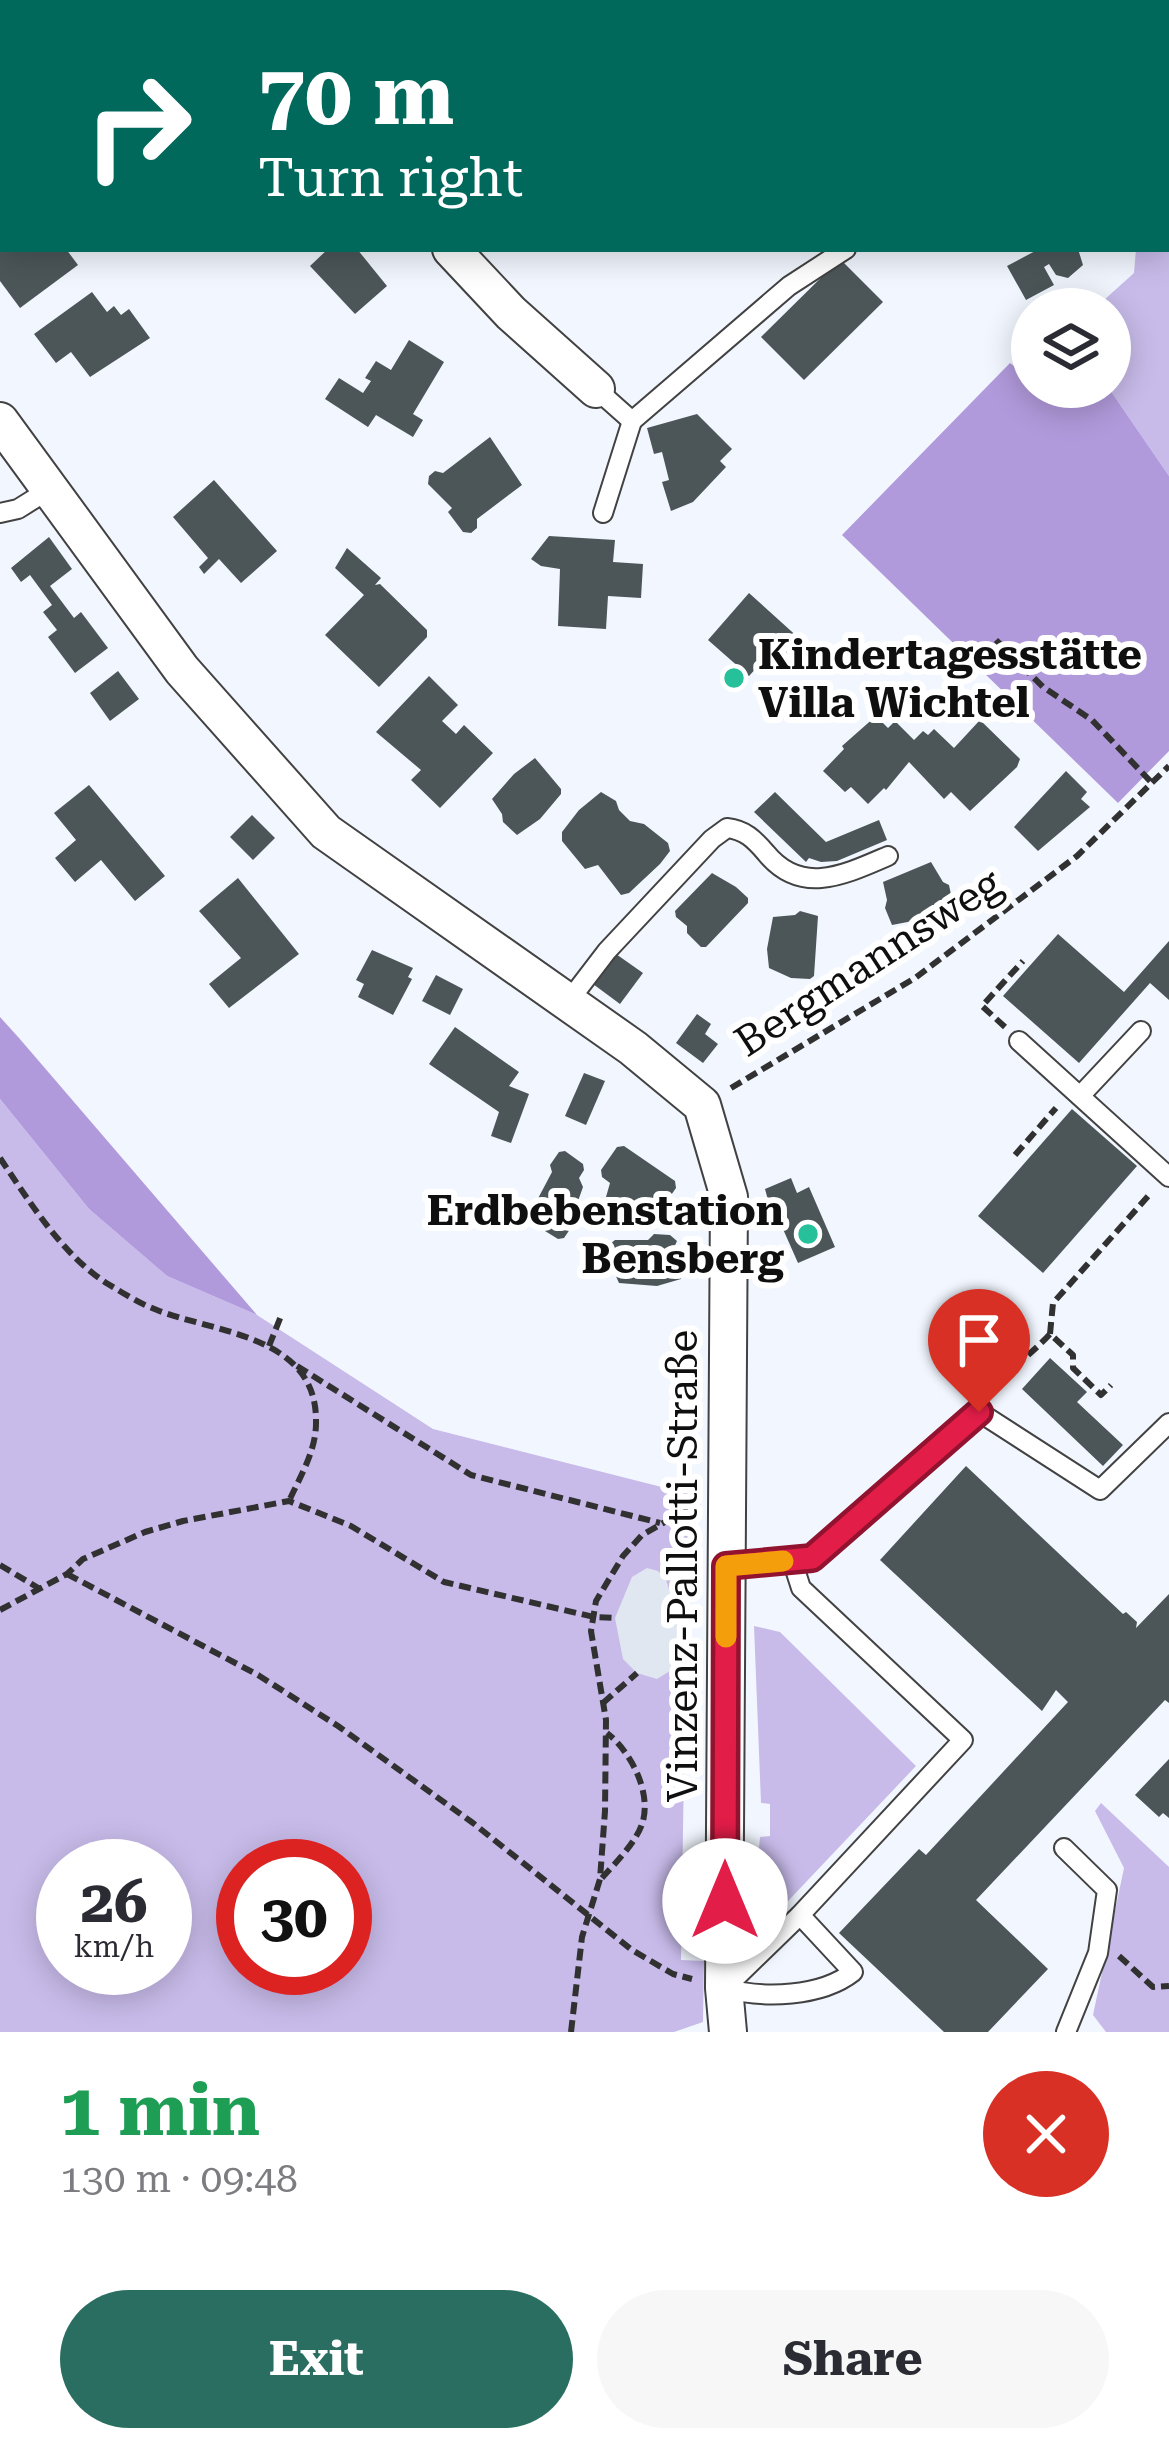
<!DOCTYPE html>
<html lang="en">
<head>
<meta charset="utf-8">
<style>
	body { margin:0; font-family:"Roboto Serif",serif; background:#f7f7f7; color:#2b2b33; height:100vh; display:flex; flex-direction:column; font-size:45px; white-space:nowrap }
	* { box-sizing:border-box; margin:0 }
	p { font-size:39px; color:#7c7c81 }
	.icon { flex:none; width:66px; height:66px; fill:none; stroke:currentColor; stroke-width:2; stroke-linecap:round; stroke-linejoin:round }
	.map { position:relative; height:2032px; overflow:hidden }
	.panel { display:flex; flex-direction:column; background:#fff; flex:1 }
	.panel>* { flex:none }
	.guide { position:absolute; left:0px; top:0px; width:1170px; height:252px; box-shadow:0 6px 30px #0003; background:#00695c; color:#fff; overflow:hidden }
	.controls { position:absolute; left:1011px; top:288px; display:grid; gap:24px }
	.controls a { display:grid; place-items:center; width:120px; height:120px; border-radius:50%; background:#fff; box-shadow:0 6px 30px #0003; font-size:60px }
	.speed { position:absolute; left:36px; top:1839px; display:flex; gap:24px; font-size:60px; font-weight:700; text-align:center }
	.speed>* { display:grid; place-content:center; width:156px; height:156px; border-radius:50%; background:#fff; box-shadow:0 6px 30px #0003; line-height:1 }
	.speed small { font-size:30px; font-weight:400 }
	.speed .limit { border:18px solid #d22; background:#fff; color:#111 }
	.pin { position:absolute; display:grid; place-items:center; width:102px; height:102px; color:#fff; margin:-123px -51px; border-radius:50% 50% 50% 0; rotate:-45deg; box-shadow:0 0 12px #0007 }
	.pin .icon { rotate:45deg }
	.me { position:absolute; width:132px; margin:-66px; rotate:0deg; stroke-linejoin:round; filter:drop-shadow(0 0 9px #0008) }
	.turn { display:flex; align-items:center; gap:42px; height:252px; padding:0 60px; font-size:54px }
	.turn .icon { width:156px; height:156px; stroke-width:2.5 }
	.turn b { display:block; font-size:84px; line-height:102px }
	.round { display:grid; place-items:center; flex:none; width:126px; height:126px; border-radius:63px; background:#f7f7f7 }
	.head { display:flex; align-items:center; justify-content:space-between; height:204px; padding:0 60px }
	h1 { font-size:72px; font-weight:700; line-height:90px; color:#1e9e55 }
	.primary-button { display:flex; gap:24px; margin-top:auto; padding:24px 60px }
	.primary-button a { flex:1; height:138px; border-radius:72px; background:#296e61; color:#fff; font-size:48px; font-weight:700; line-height:138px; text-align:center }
	.primary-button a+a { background:#f7f7f7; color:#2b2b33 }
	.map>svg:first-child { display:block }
</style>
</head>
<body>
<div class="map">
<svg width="1169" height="2032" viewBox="0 0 1169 2032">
	<rect width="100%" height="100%" fill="#f2f7ff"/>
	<g fill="#c8bbea" fill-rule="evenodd">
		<path d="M1169 201V476L1108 387 1110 309H1094L1134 273 1136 249H1167Z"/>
		<path d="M0 1099 89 1209 167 1276 257 1315 433 1429 701 1497V1507L688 1508 681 1960 704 1961 703 2022 674 2032H0ZM63 1866H165V1968H63ZM243 1866H345V1968H243Z"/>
		<path d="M754 1626 780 1632 916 1766 751 1940 760 1837 770 1836V1804L761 1803Z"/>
		<path d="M1101 1803 1169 1867V2032H1106L1093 2015 1124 1868 1095 1811Z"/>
	</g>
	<g fill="#b19adb">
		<path d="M1010 363 1024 373 1032 366V387H1108L1169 476V751L1118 803 842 535Z"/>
		<path d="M0 1017 19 1038 257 1315 167 1276 89 1209 0 1099Z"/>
	</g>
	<path fill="#e0e7f0" d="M647 1568 658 1571 666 1580 681 1628 673 1669 657 1679 637 1673 623 1659 615 1618 632 1577Z"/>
	<g fill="#4c5658">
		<path d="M0 249H66L78 265 20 308 0 281Z"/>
		<path d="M328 249H357L387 286 355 314 310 266Z"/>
		<path d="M1039 249H1078L1083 265 1068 278 1056 275 1049 264 1044 267 1054 285 1026 300 1007 266Z"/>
		<path d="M840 259 883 302 804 380 761 337Z"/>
		<path d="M92 292 107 312 114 306 121 315 129 309 150 338 90 377 71 352 56 363 34 334Z"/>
		<path d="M409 340 444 362 413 414 423 420 413 437 376 415 368 427 325 399 339 378 363 393 371 381 365 378 376 361 391 370Z"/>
		<path d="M697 414 732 449 720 461 726 467 693 502 671 511 662 482 669 480 662 452 654 454 647 428Z"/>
		<path d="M490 437 522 485 477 519V528L471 533 463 532 448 512 452 508 428 484 429 476 435 471 443 473Z"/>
		<path d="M214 480 277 551 241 583 219 559 204 574 199 567 208 558 173 517Z"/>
		<path d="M549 536 615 540 613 562 643 564 641 598 608 596 606 629 558 626 560 569 541 566 531 559Z"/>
		<path d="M49 537 72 569 50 586 74 618 81 612 108 648 75 673 48 637 57 630 43 612 52 605 30 575 21 582 11 568Z"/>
		<path d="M347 548 381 578 375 585 380 584 427 630V637L379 687 325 635 364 595 335 568Z"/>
		<path d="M749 593 801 640 785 657 775 648 749 676 708 640Z"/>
		<path d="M118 671 139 699 110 721 90 693Z"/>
		<path d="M429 676 458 705 442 721 456 734 464 725 493 753 440 808 411 780 421 770 376 732Z"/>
		<path d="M876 716 888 728 895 721 914 740 923 731 928 735 934 729 954 748 980 720 1020 759 1017 767 970 811 951 792 944 799 909 762 886 790 884 788 868 804 851 787 845 792 823 771 844 749 842 746Z"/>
		<path d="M535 758 561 789V794L540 819 517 835 503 822 502 814 492 799 514 774Z"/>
		<path d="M1066 771 1087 792 1081 799 1090 807 1038 851 1014 827Z"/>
		<path d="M89 785 165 876 135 901 101 860 75 882 55 858 76 840 54 813Z"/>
		<path d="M601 792 616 801 619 810 630 821 644 824 668 843 670 851 660 864 629 893 621 895 598 865 585 869 562 841V832L579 810Z"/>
		<path d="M775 792 826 842 879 820 887 840 837 861 821 862 809 858 806 862 754 812Z"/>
		<path d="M252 815 275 838 253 860 230 837Z"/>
		<path d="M931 862 943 882 949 885 953 904 918 920 892 925 885 908 887 900 883 882Z"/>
		<path d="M712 873 736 887 748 898V903L706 947H701L687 933V926L676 917 675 911Z"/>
		<path d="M238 878 299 954 229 1008 209 984 241 958 199 911Z"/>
		<path d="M800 911 818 916 814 976 810 979 791 978 769 968 767 949 773 917 795 915Z"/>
		<path d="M1058 934 1124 992 1169 941V1000L1150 983 1079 1063 1003 996Z"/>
		<path d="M372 950 413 968 408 977 412 979 393 1015 358 997 364 984 356 980Z"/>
		<path d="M616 954 643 973 620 1004 593 984Z"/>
		<path d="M436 975 463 989 450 1015 422 1001Z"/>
		<path d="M697 1014 711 1024 705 1034 718 1044 703 1063 676 1043Z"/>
		<path d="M455 1027 519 1072 509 1086 529 1094 511 1143 491 1136 499 1112 429 1064Z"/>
		<path d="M584 1073 605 1081 586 1125 565 1116Z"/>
		<path d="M1072 1109 1137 1166 1043 1273 978 1216Z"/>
		<path d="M624 1146 675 1181 676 1188 660 1211 646 1207 633 1217 606 1197 610 1183 602 1177 601 1170 617 1147Z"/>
		<path d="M565 1151 583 1164 584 1170 579 1178 583 1187 578 1201 583 1210 564 1238 558 1239 545 1231 546 1220 536 1212 534 1206 552 1172 550 1165 559 1152Z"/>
		<path d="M791 1178 797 1193 809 1187 835 1247 798 1263 779 1220 774 1222 765 1189Z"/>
		<path d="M654 1234 670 1235 677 1241 671 1254 681 1260V1279L657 1286 619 1283 609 1261 610 1244 615 1240H648Z"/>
		<path d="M1050 1358 1087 1392 1077 1402 1123 1445 1103 1466 1022 1389Z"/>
		<path d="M966 1466 1123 1614 1126 1612 1137 1622 1136 1628 1169 1594V1703L1165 1700 976 1900 1048 1969 988 2032H944L839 1933 919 1849 926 1855 1068 1702 1056 1690 1042 1711 880 1560Z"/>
		<path d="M1169 1759V1818L1163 1813 1159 1817 1135 1795Z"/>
	</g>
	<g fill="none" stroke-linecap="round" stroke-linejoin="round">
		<g stroke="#424242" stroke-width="22">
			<g id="service">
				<path d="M596 389 632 421 789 286 846 249"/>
				<path d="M0 513 18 509 50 489"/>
				<path d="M603 513 632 421"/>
				<path d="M568 1002 607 951 712 839 727 828C745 830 754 839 766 853 801 896 844 875 888 856"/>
				<path d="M1019 1041 1169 1177"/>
				<path d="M1080 1096 1141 1031"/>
				<path d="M726 1566 812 1558 979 1412 1100 1490 1169 1423"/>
				<path d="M1064 1848 1107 1890 1098 1953 1066 2032"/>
				<path d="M728 1985 800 1915 963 1740 801 1588 792 1560"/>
				<path d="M724 1988C764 1999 821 1997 853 1972L800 1915"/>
			</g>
		</g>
		<g stroke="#424242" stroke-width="40">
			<g id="minor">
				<path d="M406 0V3"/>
				<path d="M839 0 845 3"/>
				<path d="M1088 3 1090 0"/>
				<path d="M451 249 511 313 596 389"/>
				<path d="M0 421 182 670 326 832 633 1048 702 1105 729 1197 724 1988 728 2032"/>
			</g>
		</g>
		<g stroke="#313131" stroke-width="6" stroke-dasharray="12 6" stroke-linecap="butt">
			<path d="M996 640 1043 687 1092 720 1152 783"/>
			<path d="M1005 1027 982 1006 1023 961"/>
			<path d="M731 1088 915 978 1077 856 1169 766"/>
			<path d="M1015 1155 1056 1108"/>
			<path d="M0 1158C29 1201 63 1256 108 1284 123 1293 140 1304 157 1310 215 1333 318 1335 316 1423 316 1451 300 1477 289 1501"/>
			<path d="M1050 1334 1053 1303 1150 1194"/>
			<path d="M269 1346 281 1316"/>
			<path d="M297 1366 471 1475 660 1523"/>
			<path d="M991 1394C1008 1369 1030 1356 1050 1334L1073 1355V1368L1101 1395 1111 1385"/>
			<path d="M0 1565 40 1589"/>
			<path d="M67 1574 258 1675 338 1726 473 1823 632 1950 673 1974 692 1979"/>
			<path d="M0 1610 67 1574 83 1559 145 1532 183 1521 289 1501 351 1526 444 1582 594 1617 615 1618"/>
			<path d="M603 1703 637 1673"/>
			<path d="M602 1878C616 1862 637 1842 643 1821 651 1790 630 1751 607 1733"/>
			<path d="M1119 1956 1153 1987 1169 1986"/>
			<path d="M571 2032 582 1937 600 1879 605 1811 606 1720 591 1631 596 1601 623 1556 642 1535 695 1505"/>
		</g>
		<use href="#service" stroke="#fff" stroke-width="18"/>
		<use href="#minor" stroke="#fff" stroke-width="36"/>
	</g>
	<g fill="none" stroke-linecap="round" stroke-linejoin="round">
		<g stroke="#92132f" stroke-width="30">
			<path id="route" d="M725 1901 726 1566 812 1558 979 1412"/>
		</g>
		<use href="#route" stroke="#e11d48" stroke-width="21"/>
		<path stroke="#f59e0b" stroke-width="21" d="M726 1637V1566L783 1561"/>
	</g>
	<g fill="#26c19a" stroke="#fff" stroke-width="4.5">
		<circle cx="734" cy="678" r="12"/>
		<circle cx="808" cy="1234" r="12"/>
	</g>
	<g text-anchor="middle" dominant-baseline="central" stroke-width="12" stroke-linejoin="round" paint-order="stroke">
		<g font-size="42" font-weight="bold" fill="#0f0f0f" stroke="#fff" text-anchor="start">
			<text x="758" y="654">Kindertagesstätte<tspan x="758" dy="48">Villa Wichtel</tspan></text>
			<text x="784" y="1210" text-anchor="end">Erdbebenstation<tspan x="784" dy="48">Bensberg</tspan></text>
		</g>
		<g font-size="42" fill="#0f0f0f" stroke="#fff">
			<text transform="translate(868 962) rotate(-33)">Bergmannsweg</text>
			<text transform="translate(682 1566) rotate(-90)">Vinzenz-Pallotti-Straße</text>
		</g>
	</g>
</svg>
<div class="controls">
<a><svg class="icon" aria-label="layers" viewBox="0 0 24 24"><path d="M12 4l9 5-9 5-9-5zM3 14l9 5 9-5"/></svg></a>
</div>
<div class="speed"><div>26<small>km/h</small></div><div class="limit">30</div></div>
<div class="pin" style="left:979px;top:1412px;background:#d93025"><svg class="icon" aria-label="arrive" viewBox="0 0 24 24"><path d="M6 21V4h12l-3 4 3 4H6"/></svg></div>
<svg class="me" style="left:725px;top:1901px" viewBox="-20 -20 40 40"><circle r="19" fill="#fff"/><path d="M0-13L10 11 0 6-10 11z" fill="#e11d48"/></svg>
<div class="guide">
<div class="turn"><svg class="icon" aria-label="right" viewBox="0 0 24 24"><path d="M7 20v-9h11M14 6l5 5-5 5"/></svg><div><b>70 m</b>Turn right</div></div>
</div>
</div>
<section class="panel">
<div class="head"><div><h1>1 min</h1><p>130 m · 09:48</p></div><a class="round" style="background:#d93025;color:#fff"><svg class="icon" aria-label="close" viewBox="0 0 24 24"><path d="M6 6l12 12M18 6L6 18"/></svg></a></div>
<div class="primary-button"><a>Exit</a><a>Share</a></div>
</section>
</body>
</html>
